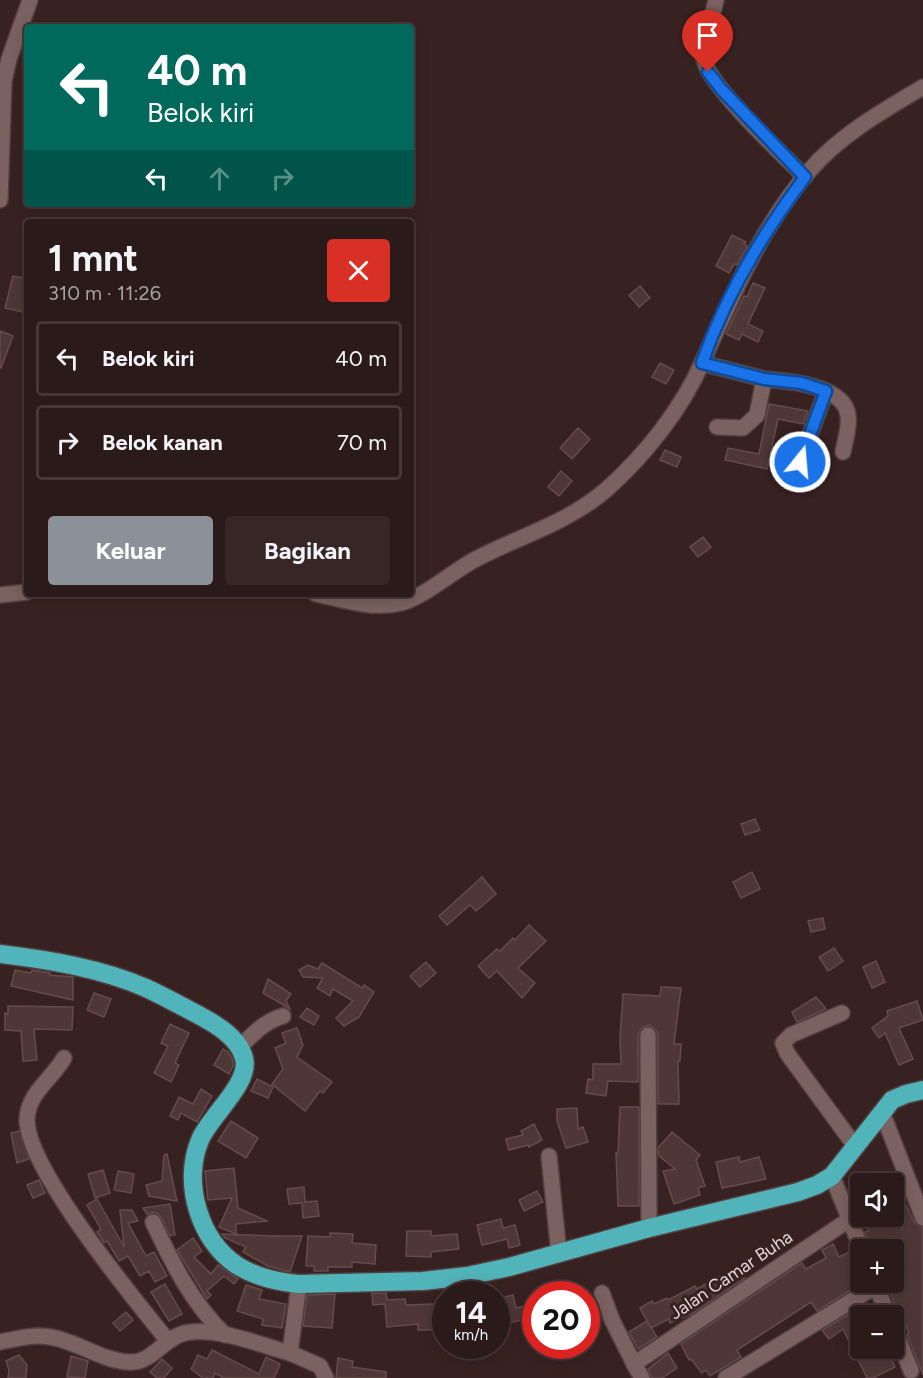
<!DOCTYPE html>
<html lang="id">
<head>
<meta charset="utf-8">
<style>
	body { margin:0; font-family:Figtree,sans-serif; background:#362726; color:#f1f3f6; height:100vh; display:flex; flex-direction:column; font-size:22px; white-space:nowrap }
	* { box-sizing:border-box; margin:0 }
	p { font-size:20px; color:#a5a1a2 }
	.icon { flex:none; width:33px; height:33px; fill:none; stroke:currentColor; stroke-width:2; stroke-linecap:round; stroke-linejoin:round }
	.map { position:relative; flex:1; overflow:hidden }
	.details { position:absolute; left:24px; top:219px; width:390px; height:378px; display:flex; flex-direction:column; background:#2a1a19; border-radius:6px; box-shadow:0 3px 15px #0003,0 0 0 2px #463838 }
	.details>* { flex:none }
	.top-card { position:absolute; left:24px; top:24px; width:390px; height:183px; border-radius:6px; box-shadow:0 3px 15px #0003,0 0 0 2px #463838; background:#00695c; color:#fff; overflow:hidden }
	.tools { position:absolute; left:850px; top:1173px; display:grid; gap:12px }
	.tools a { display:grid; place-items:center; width:54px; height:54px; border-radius:6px; background:#2a1a19; box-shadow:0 3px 15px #0003,0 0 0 2px #463838; font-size:30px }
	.speed { position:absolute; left:432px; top:1281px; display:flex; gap:12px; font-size:30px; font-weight:700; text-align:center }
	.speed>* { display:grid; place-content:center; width:78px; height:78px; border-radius:50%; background:#2a1a19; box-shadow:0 3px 15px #0003,0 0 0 2px #463838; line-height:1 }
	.speed small { font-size:15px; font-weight:400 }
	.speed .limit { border:9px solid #d22; background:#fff; color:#111 }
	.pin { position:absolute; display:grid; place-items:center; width:51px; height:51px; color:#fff; margin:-62px -26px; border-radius:50% 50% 50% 0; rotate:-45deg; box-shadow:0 0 6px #0007 }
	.pin .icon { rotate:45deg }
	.me { position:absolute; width:66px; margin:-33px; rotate:17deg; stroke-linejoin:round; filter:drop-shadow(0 0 4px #0008) }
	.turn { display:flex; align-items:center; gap:21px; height:126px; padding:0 24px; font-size:27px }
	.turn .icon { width:78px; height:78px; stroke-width:2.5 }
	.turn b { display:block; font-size:42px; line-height:51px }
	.lanes { display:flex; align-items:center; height:57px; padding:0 24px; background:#0003; justify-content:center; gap:30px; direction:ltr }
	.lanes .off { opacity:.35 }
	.round { display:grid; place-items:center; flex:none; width:63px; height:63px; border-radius:6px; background:#362726 }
	.overview { display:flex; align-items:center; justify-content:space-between; height:102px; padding:0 24px }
	h1 { font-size:36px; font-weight:700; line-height:45px }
	.action { display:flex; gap:12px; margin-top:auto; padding:12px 24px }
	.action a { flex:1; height:69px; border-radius:6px; background:#8c9099; color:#fff; font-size:24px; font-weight:700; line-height:69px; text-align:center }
	.action a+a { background:#362726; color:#f1f3f6 }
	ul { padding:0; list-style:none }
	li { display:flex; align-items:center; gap:18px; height:75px; margin:0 12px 9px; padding:0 12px; border:3px solid #463838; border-radius:6px }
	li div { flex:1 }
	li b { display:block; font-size:22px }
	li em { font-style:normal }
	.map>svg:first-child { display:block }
</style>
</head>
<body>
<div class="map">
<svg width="923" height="1378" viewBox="0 0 923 1378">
	<rect width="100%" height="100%" fill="#382221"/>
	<g fill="#4f3737" stroke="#654c4b" stroke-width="1.5">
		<path d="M732 235 746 242 744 244 747 246 737 265 734 264 729 273 716 266Z"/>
		<path d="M13 276 27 279V313L5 308Z"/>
		<path d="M753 283 765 288 748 324 763 331 758 342 742 334 739 340 726 334 744 296 747 297Z"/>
		<path d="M640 286 650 298 639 307 629 295Z"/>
		<path d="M0 331 13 336 1 368 0 367Z"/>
		<path d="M660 363 674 370 666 384 652 377Z"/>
		<path d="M769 404 808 411 803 424 778 419 767 469 725 460 728 448 759 454Z"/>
		<path d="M578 428 590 439 572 459 560 448Z"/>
		<path d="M665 450 681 457 677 467 660 460Z"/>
		<path d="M561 471 572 481 559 496 548 487Z"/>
		<path d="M703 537 711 547 698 557 690 547Z"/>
		<path d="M755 819 760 830 745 835 741 824Z"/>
		<path d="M752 872 760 889 741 898 733 882Z"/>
		<path d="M482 877 496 894 476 911 470 905 447 925 439 916Z"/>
		<path d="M823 918 825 929 811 932 808 921Z"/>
		<path d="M529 925 546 941 518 968 535 983 522 998 497 971 489 978 478 966 497 949 500 951 513 938 515 940Z"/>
		<path d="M834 948 843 961 828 971 819 957Z"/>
		<path d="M876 961 885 982 872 988 863 967Z"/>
		<path d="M426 962 436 973 420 987 410 976Z"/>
		<path d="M322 963 362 988 364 985 374 992 359 1017 344 1026 336 1018 353 1001 333 989 330 996 317 988 323 978 303 977 299 970 308 965 318 969Z"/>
		<path d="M15 970 31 973 32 970 50 973V975L73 977V1000L11 986Z"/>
		<path d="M268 979 291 994 286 1001 290 1009 263 993Z"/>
		<path d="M661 987 681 988 674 1044H681L680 1061H678L679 1104H658V1035L656 1030 649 1025 643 1027 638 1034V1082L608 1081 606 1096 586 1093 588 1079 593 1080V1064H621L620 1038 623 994 660 996Z"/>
		<path d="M94 993 111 999 104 1017 87 1010Z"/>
		<path d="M816 997 826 1009 797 1022 792 1012Z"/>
		<path d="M917 1001 923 1020 899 1028 913 1059 899 1065 885 1033 879 1038 872 1028 888 1016 887 1011Z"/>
		<path d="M8 1006 73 1007 72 1030 34 1029 37 1060 23 1061 21 1031 5 1030V1013L8 1014Z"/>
		<path d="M307 1008 319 1016 314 1025 300 1017Z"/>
		<path d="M170 1024 189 1033 175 1063 179 1065 171 1082 154 1073 168 1046 161 1043Z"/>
		<path d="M297 1028 303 1045 297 1057 332 1082 323 1093 320 1091 305 1111 272 1084 283 1069 275 1048 286 1043 282 1033Z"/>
		<path d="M223 1049 228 1052 233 1060V1066L229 1074 214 1065Z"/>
		<path d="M257 1079 273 1087 268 1098 251 1091Z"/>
		<path d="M201 1089 212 1096 197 1122 181 1113 178 1120 170 1116 179 1097 193 1104Z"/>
		<path d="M620 1107H639V1206H618L616 1153H618Z"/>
		<path d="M577 1108 578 1129 583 1127 588 1142 566 1148 557 1121V1109Z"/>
		<path d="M231 1121 258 1138 246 1158 218 1141Z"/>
		<path d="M534 1124 542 1140 529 1147 528 1145 509 1150 506 1139 523 1135 521 1131Z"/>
		<path d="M20 1131 29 1159 17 1163 11 1133Z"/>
		<path d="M672 1132 700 1155 696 1160 705 1186 698 1188 700 1195 674 1204 663 1171 675 1169 658 1155V1148Z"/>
		<path d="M167 1154 177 1201 149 1196 146 1185 162 1181 164 1155Z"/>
		<path d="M739 1157 740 1162 759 1157 766 1179 722 1188 716 1162Z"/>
		<path d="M234 1168 238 1208 267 1221 236 1224V1234L219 1227 232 1198 208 1200 205 1171Z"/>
		<path d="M103 1170 110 1193 95 1198 88 1174Z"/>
		<path d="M118 1171 134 1174 131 1193 114 1190Z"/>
		<path d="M894 1179 914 1222 923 1228V1375L907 1334 909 1333 901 1314H898L887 1282H894V1250H872L865 1232 869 1230 863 1216H894Z"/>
		<path d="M39 1180 45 1193 33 1198 27 1185Z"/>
		<path d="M861 1186V1207L856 1209 848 1190Z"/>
		<path d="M304 1187 305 1202 317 1201 319 1216 303 1218 302 1203 289 1204 287 1189Z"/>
		<path d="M537 1191 543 1202 524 1211 519 1200Z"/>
		<path d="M97 1199 124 1247 120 1210H132L138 1221 128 1223 146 1256 154 1252 167 1276 155 1282 149 1271 140 1276 128 1256 119 1261 107 1241 104 1243 101 1238 97 1232 101 1229 87 1205Z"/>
		<path d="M170 1204 175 1235 170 1236 159 1214 153 1212 147 1214 143 1208Z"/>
		<path d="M501 1219 503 1228 515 1225 520 1245 509 1248 507 1239 482 1245 477 1225Z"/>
		<path d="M407 1231H431V1236L457 1234 459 1249 431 1252V1257L406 1256Z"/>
		<path d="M330 1233 353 1234 352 1243 376 1245 375 1264 352 1262V1267H328V1271H314V1266H306L308 1236 330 1237Z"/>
		<path d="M222 1234 273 1236H302L290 1272 268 1266 243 1252 246 1247 225 1238Z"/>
		<path d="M193 1238 202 1251 194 1257 211 1274 218 1265 238 1279 234 1284 224 1276 207 1291 211 1295 207 1299 177 1250Z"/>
		<path d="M833 1244 839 1257 852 1251 859 1265 852 1269 862 1283 817 1311 811 1302 737 1350 741 1357 710 1376 706 1370 702 1373 691 1359 689 1360 681 1344 802 1263 806 1269 826 1258 822 1250Z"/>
		<path d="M737 1267 745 1278 693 1313 670 1323 669 1319 651 1328 640 1308 652 1301 654 1304 667 1298 668 1300 695 1286 697 1289 722 1275 724 1277Z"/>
		<path d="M165 1284 182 1314 169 1321 151 1292Z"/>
		<path d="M246 1285 262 1290 259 1299 286 1304 282 1328 262 1325 263 1319 237 1311Z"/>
		<path d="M372 1293H386L387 1300 405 1299 406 1305 434 1304 436 1330H418V1324L387 1327 385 1304 373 1305Z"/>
		<path d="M335 1294 332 1328 303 1326 307 1295Z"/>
		<path d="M513 1295 516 1308 533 1304 536 1317 498 1325 496 1299Z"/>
		<path d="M854 1311 861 1320V1348H886L895 1367 873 1378H867L843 1329 829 1339 822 1330Z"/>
		<path d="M126 1312 133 1320 120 1331 113 1323Z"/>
		<path d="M647 1321 657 1337 638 1349 629 1332Z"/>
		<path d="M212 1350 259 1374 266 1357 280 1364 274 1378H224L215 1373 213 1378H203L191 1369 198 1355 207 1359Z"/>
		<path d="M668 1353 677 1368 662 1378H652L648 1369Z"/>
		<path d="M19 1355 27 1365 26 1378H8L9 1370 6 1361Z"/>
		<path d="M71 1356 88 1361 85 1378 67 1377Z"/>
		<path d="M338 1358 353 1361 352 1367 386 1372V1378H336Z"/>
		<path d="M162 1359 172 1368 164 1378H157L150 1372Z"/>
	</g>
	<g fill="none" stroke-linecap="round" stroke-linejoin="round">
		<g stroke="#514040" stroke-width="18">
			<g id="minor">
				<path d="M716 0C712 18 703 40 704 59 707 84 784 156 805 177"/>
				<path d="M0 200 4 81 9 59 30 0"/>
				<path d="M702 363 764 379 757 415 743 428 717 427"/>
				<path d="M764 379C788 381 844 385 848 415 850 427 845 440 843 452"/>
				<path d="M791 461 800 462 826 391"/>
				<path d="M316 594C344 600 373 610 401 603 424 597 453 571 476 559 520 536 568 523 607 489 645 455 681 410 702 363 732 296 762 226 810 170 840 135 884 110 923 87"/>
				<path d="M0 595 27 592"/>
				<path d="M842 1013 791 1035 783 1043 787 1053 855 1146"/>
				<path d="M648 1035 649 1228"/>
				<path d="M240 1047C253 1034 265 1021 283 1016"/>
				<path d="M64 1058C52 1079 28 1093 27 1119 26 1168 135 1300 168 1341"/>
				<path d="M882 1112 923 1218"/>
				<path d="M549 1156 559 1254"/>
				<path d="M832 1176 862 1250"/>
				<path d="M153 1222C172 1263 192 1303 225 1335"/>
				<path d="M874 1282 889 1316"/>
				<path d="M602 1293 612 1320 634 1364"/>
				<path d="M894 1328 911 1371"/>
				<path d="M0 1342C16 1339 33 1334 50 1337 77 1341 100 1360 128 1362 150 1364 160 1343 179 1335 208 1323 260 1345 290 1353L299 1284"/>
				<path d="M290 1353 320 1366 326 1378"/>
				<path d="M642 1378 634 1364 850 1219"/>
				<path d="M726 1378 876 1286"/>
			</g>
		</g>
		<g stroke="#514040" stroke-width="21">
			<path id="highway" d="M0 954C49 960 100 968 146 988 161 995 176 1003 191 1011 210 1021 238 1035 244 1058 251 1083 209 1117 200 1140 182 1182 199 1241 238 1266 256 1277 278 1282 299 1284L423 1281 467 1276 509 1267 649 1228 798 1192 817 1185 832 1176 892 1100 906 1094 923 1090"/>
		</g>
		<use href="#minor" stroke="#7b6160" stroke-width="15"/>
		<use href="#highway" stroke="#51b4ba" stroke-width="18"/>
	</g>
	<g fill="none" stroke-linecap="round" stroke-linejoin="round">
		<g stroke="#114b97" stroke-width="15">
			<path id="route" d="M708 72 722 90 805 177C763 233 725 297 702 363L764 379 801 383 826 391 800 462"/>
		</g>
		<use href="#route" stroke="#1a73e8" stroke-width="10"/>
	</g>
	<g text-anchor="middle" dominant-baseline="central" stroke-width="6" stroke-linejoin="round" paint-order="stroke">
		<g font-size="18" fill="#e4d5d5" stroke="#382221">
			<text transform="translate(731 1275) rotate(-34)">Jalan Camar Buha</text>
		</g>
	</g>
</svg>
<div class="tools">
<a><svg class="icon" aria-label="sound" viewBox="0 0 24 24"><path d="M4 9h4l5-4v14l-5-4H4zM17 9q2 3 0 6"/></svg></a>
<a>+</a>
<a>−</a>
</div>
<div class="speed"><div>14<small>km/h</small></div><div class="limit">20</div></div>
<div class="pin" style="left:708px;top:72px;background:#d93025"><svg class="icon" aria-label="arrive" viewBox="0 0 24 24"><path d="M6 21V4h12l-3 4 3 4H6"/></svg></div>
<svg class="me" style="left:800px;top:462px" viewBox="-20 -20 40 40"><circle r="17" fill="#1a73e8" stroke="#fff" stroke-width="3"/><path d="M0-11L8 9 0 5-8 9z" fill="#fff"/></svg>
<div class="top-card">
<div class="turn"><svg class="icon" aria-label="left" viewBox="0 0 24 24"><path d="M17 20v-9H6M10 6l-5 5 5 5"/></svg><div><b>40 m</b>Belok kiri</div></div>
<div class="lanes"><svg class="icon" aria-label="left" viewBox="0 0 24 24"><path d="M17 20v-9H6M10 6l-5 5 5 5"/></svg><svg class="icon off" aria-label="ahead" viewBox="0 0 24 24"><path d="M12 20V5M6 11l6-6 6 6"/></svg><svg class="icon off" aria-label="right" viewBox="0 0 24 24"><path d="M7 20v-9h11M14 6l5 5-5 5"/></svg></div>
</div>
<section class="details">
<div class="overview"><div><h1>1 mnt</h1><p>310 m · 11:26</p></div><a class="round" style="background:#d93025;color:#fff"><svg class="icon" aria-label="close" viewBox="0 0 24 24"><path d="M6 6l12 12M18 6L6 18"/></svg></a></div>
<ul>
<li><svg class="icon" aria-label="left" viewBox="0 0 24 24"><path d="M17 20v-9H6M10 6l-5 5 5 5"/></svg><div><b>Belok kiri</b></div><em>40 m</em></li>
<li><svg class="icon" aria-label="right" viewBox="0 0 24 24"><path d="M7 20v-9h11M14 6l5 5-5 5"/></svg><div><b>Belok kanan</b></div><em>70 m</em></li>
</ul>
<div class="action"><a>Keluar</a><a>Bagikan</a></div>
</section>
</div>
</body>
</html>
